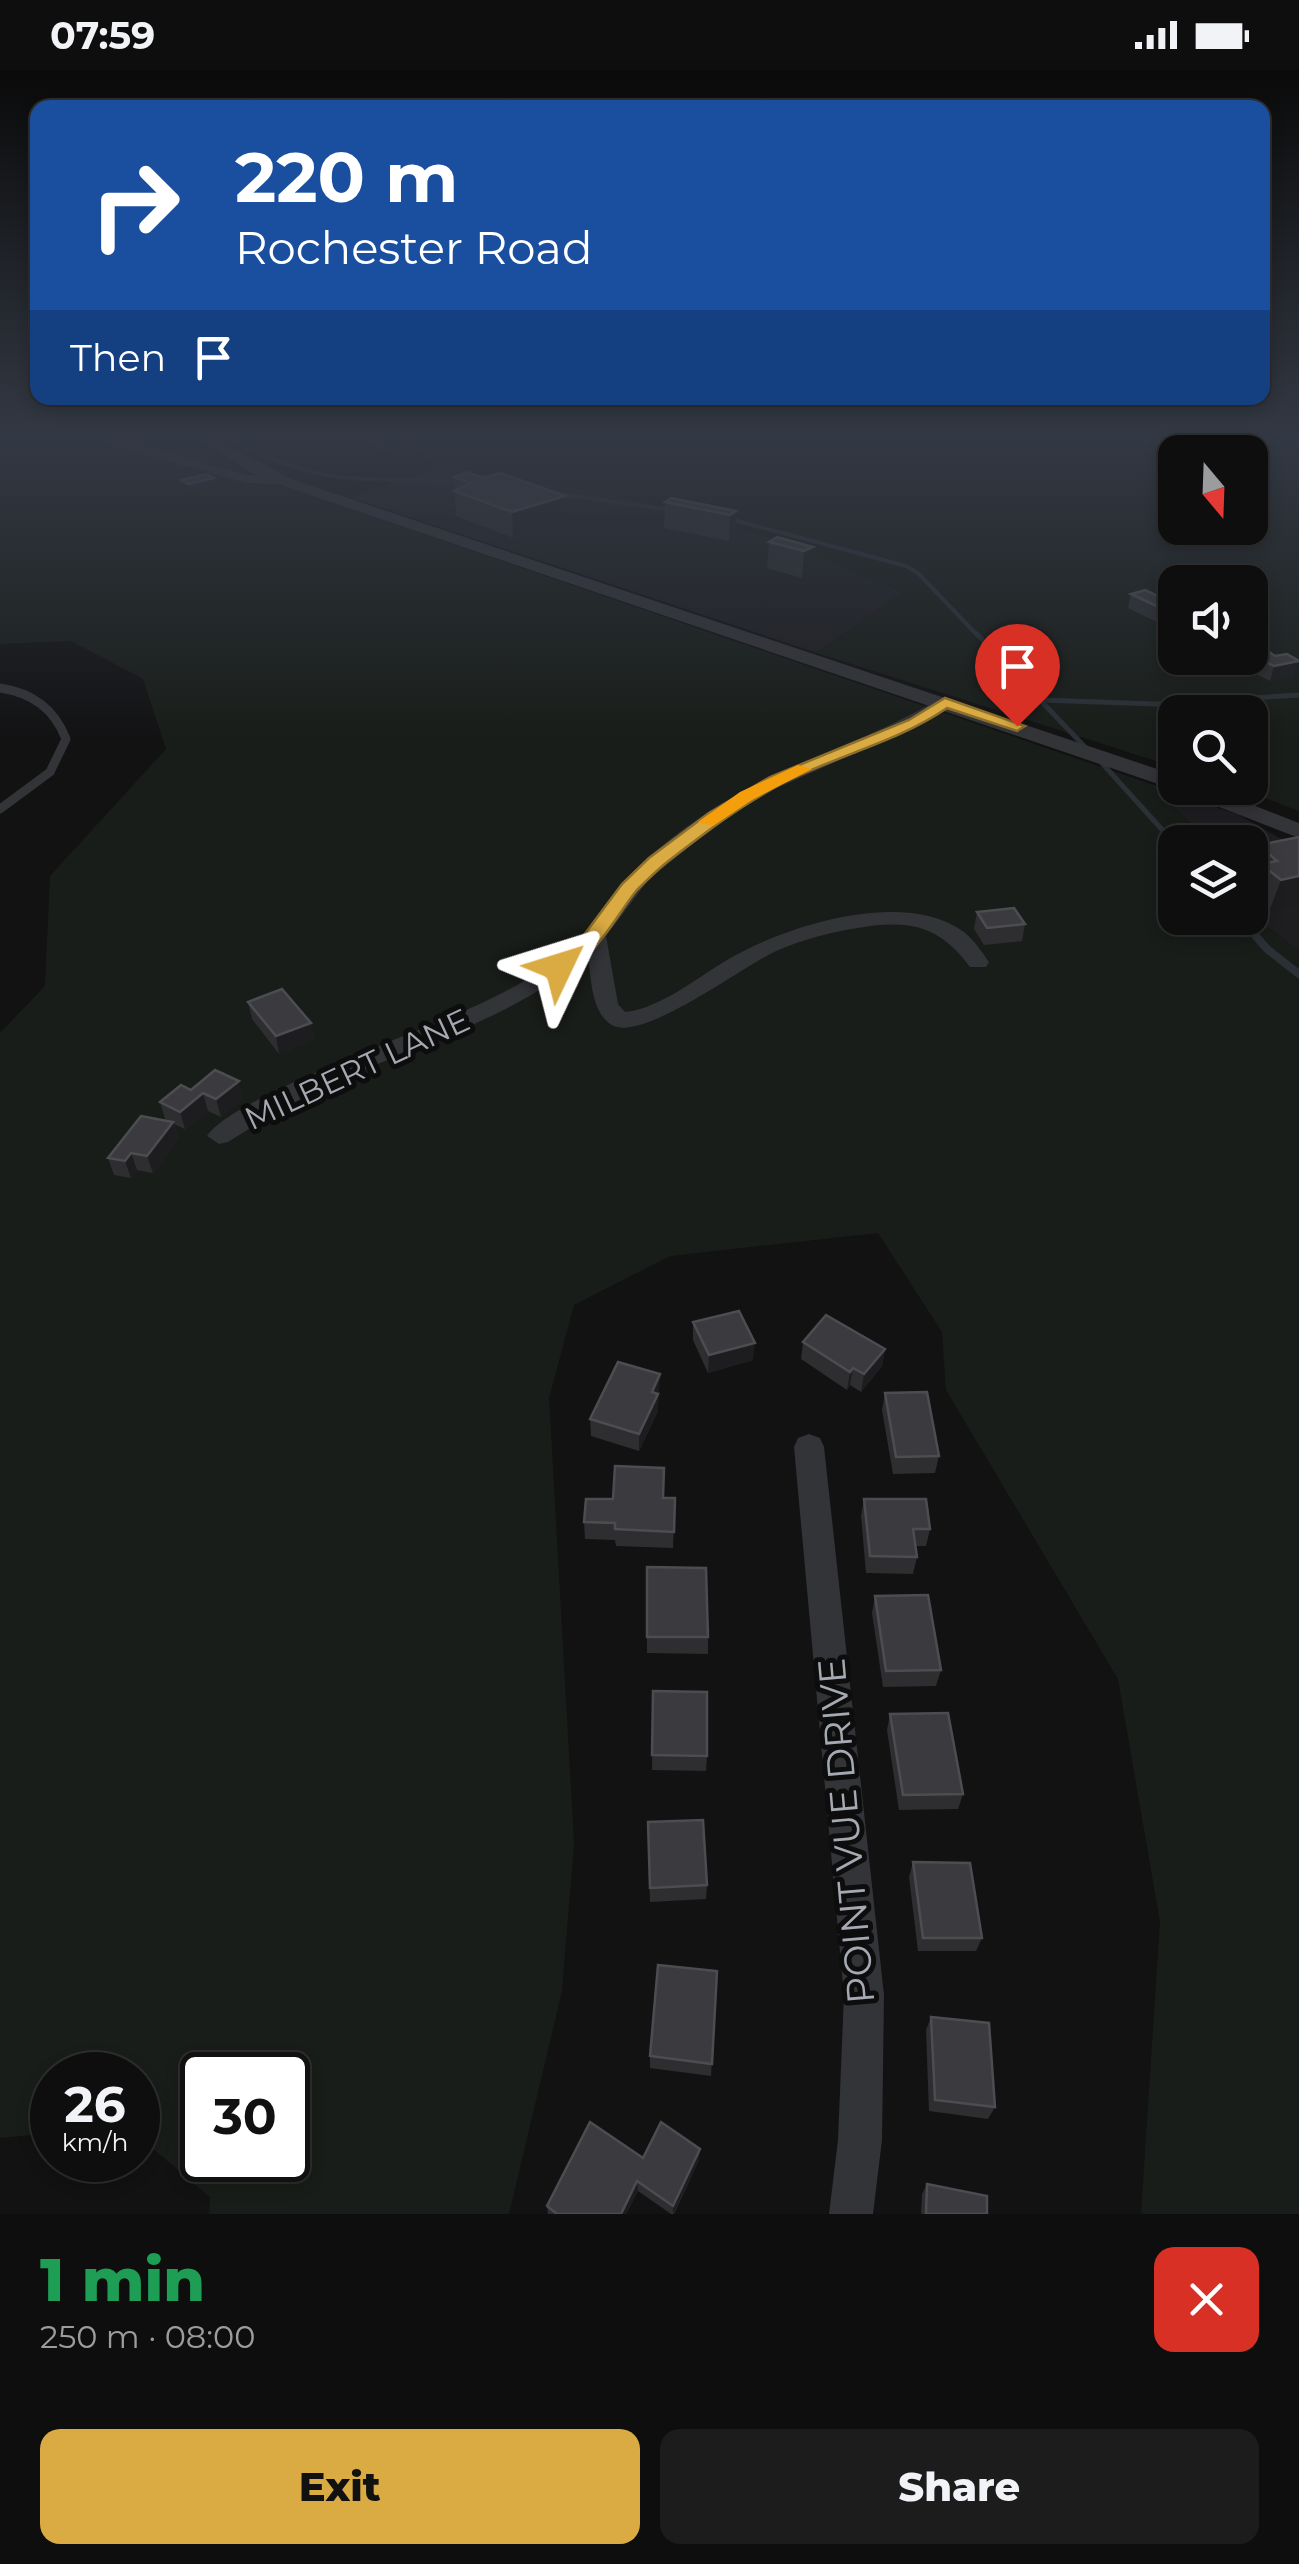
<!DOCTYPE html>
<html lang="en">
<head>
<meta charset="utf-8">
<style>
	body { margin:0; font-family:Montserrat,sans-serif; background:#1c1c1c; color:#f1f3f6; height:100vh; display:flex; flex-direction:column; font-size:38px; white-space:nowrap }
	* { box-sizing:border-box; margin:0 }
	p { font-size:32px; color:#9b9c9e }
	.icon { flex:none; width:55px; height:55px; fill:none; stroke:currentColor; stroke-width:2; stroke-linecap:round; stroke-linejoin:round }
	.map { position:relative; height:2144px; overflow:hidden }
	.sheet { display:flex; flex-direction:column; background:#0e0e0e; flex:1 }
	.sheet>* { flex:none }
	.top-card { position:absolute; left:30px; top:30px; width:1240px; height:305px; border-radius:20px; box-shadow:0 5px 15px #0003,0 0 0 2px #2e2e2e; background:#1a4fa0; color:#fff; overflow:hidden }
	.needle { width:65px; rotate:161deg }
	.tools { position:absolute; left:1158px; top:365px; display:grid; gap:20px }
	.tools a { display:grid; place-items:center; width:110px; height:110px; border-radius:20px; background:#0e0e0e; box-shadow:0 5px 15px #0003,0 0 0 2px #2e2e2e; font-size:50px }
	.speed { position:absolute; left:30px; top:1982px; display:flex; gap:20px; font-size:50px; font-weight:700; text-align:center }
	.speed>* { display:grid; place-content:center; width:130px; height:130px; border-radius:50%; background:#0e0e0e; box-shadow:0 5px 15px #0003,0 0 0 2px #2e2e2e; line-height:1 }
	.speed small { font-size:25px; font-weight:400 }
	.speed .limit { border:5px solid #111; border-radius:15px; background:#fff; color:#111 }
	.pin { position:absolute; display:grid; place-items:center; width:85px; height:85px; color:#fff; margin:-102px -42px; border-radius:50% 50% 50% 0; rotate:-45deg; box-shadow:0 0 10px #0007 }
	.pin .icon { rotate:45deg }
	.me { position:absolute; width:110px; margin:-55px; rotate:49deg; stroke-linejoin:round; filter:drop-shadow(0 0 8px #0008) }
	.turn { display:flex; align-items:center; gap:35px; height:210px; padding:0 40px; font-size:45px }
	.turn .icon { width:130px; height:130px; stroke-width:2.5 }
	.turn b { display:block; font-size:70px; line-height:85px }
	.then { display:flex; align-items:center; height:95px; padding:0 40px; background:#0003; gap:20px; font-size:38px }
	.round { display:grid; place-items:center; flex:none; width:105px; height:105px; border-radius:20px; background:#1c1c1c }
	.summary { display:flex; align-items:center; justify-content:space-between; height:170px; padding:0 40px }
	h1 { font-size:60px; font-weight:800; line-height:75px; color:#1e9e55 }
	.cta { display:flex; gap:20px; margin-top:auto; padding:20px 40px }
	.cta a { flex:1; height:115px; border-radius:20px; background:#daab43; color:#111; font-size:40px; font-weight:800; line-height:115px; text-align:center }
	.cta a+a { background:#1c1c1c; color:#f1f3f6 }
	.status { display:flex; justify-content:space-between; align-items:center; height:70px; padding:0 50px; background:#0e0e0e; direction:ltr }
	.status svg { height:28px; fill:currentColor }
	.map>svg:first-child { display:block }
</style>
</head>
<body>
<div class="status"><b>07:59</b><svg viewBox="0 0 49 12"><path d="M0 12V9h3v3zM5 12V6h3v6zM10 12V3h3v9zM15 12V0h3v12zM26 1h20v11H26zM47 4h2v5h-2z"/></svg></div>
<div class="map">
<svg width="1299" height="2144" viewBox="0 0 1299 2144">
	<rect width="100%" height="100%" fill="#121213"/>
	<g fill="#1e1e20">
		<path d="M437 397 614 424 776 469 904 522 817 583 350 427Z"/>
		<path d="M1148 713 1239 745 1299 779V881L1262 853 1250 838V772H1210Z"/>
	</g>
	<g fill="#191d19" fill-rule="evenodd">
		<path d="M0 369H191L251 405 1148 713 1210 772H1175V848H1250V838L1262 853 1299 881V2144H1141L1160 1852 1118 1609 946 1320 942 1262 878 1163 670 1186 574 1235 549 1328 574 1773 562 1921 509 2144H209L210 2127 138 2066V2005H52V2063L0 2068V963L45 916 50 806 166 679 143 609 71 571 0 574ZM202 2005H288V2090H202Z"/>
		<path d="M403 369H1299V741L1239 718H1250V642H1175V697L817 583 904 522 776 469 614 424 437 397ZM1175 382H1250V458H1175ZM1175 512H1250V588H1175Z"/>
	</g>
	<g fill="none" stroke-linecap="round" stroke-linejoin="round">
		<g stroke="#2a3035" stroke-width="4">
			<path d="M232 369C320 420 368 406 463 412"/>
			<path d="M552 423 671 440"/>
			<path d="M730 449 906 496 918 503 979 567"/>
		</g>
		<g stroke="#2a3035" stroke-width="5">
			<path d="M977 564 1087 679"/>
			<path d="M1041 630 1156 634 1299 625"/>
			<path d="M1101 692 1175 774"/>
		</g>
		<path stroke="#2a3035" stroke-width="8" d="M1240 848 1267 879 1299 904"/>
		<path stroke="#333438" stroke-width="8" d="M107 369 246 409 282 410"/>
		<path stroke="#333438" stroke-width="9" d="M0 618C32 623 54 638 66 669L50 702 0 739"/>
		<g fill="#333438" fill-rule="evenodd">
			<path d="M939 629 953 633 923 653 777 718 722 750 649 809 606 866 618 934 625 942C663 938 701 904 734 886 792 854 905 819 964 862 974 870 982 882 989 892L986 897H970C940 857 913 850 864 857 834 861 804 869 776 881 745 895 642 973 612 955 591 943 591 907 588 885 518 945 425 973 342 1009 302 1027 265 1048 228 1072L219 1074 207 1066C228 1034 361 984 401 967 460 943 527 918 574 875 593 857 604 834 621 815 645 787 677 763 708 742 780 695 865 673 939 629Z"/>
			<path d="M809 1364 820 1368 824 1377 884 1925 882 2070 873 2144H829L838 2070 844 1925 794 1377 798 1368Z"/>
		</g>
		<g fill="#333438" fill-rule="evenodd">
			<path d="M197 369C226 368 268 399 297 411L1175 705V718H1179L1167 717 287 417 252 403Z"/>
			<path d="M1180 718H1209L1299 753V768L1183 723Z"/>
		</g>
	</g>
	<g fill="#2e2e31">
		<path d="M363 369H395L396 375 384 379 363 370Z"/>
		<path d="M454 407 566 451 513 468 456 446Z"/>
		<path d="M665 432 736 441 735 467 729 471 664 458Z"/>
		<path d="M769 472 812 477 810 503 802 508 767 498Z"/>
		<path d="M1131 524 1175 534V557L1169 558 1128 538Z"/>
		<path d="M1250 575 1275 586 1294 606 1270 611 1233 592 1234 588H1250Z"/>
		<path d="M1299 767 1269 842 1251 826 1255 813 1250 808V801L1259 775Z"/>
		<path d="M977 842 1025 854 1022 871 984 875 974 859Z"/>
		<path d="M248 932 311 953 314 970 279 984 252 949Z"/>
		<path d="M191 1020 243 1028 221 1047 208 1041 185 1059 174 1054 178 1069 153 1103 137 1100 131 1108 114 1105 108 1088 169 1051 165 1049 160 1032Z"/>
		<path d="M693 1252 753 1290 708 1303 693 1270Z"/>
		<path d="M803 1272 885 1279 882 1296 861 1322 850 1315 847 1320 801 1289Z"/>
		<path d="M660 1322 658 1327V1341L639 1381 591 1366 590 1349Z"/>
		<path d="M885 1323 939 1386 935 1403 893 1404 882 1340Z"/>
		<path d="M675 1428 673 1478 616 1476 615 1470 585 1469 584 1452 613 1429Z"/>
		<path d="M864 1429 930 1459 926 1476H915L917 1487 913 1504 866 1503 861 1446Z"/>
		<path d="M647 1497 708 1567V1584L647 1583Z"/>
		<path d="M875 1526 941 1600 936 1616 883 1617 872 1543Z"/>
		<path d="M653 1621 707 1686 706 1701 652 1700Z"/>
		<path d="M890 1644 963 1724 958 1739 899 1740 887 1660Z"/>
		<path d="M648 1752 707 1815 706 1829 650 1832Z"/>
		<path d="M913 1792 982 1868 976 1881H918L909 1807Z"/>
		<path d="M717 1901 711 2006 650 1998V1986Z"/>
		<path d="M931 1947 995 2037 988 2049 929 2041 926 1960Z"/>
		<path d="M643 2088 699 2090 674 2144H671L638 2121 626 2144H548L547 2136Z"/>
		<path d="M927 2114 987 2144H921L922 2124Z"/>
	</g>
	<g fill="#1d1d1f">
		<path d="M382 369H395L396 375 384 379Z"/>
		<path d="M214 408 215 415 189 421 188 414Z"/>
		<path d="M565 426 566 451 513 468 512 442Z"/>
		<path d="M736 441 735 467 729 471 730 445Z"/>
		<path d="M813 477 810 503 802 508 804 481Z"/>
		<path d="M1173 544H1175V557L1169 558Z"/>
		<path d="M1299 591 1294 606 1270 611 1274 596Z"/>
		<path d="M1299 806V836L1269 842 1281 810Z"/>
		<path d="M311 953 314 970 279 984 276 966Z"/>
		<path d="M239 1011 243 1028 221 1047 216 1029Z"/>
		<path d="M203 1023 208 1041 185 1059 180 1042Z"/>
		<path d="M173 1052 178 1069 153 1103 147 1086Z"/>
		<path d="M131 1083 137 1100 131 1108 125 1091Z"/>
		<path d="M755 1273 753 1290 708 1303 709 1285Z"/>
		<path d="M885 1279 882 1296 861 1322 864 1304Z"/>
		<path d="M853 1298 850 1315 847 1320 850 1302Z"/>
		<path d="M660 1304 658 1341 639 1381V1364L652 1322Z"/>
		<path d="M700 2079 699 2090 673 2144V2136Z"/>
		<path d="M637 2111 638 2121 626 2144H621Z"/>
	</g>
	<g fill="#3b3b3f" stroke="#4b4d51" stroke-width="2.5">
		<path d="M467 402 483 408 500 403 565 426 512 442 454 421 470 413 454 407Z"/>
		<path d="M207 404 214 408 188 414 181 410Z"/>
		<path d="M671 428 736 441 730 445 665 432Z"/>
		<path d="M777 467 813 477 804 481 769 472Z"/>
		<path d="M1145 520 1175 534V544H1173L1131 524Z"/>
		<path d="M1258 574 1275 586 1287 584 1299 591 1274 596 1250 584V575Z"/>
		<path d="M1299 767V806L1281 810 1261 794 1277 791 1259 775Z"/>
		<path d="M1014 838 1025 854 987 858 977 842Z"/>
		<path d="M282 919 311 953 276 966 248 932Z"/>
		<path d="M215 1000 239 1011 216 1029 203 1023 180 1042 160 1032 181 1015 191 1020Z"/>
		<path d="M141 1046 173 1052 147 1086 131 1083 125 1091 108 1088Z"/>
		<path d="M739 1241 755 1273 709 1285 693 1252Z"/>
		<path d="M826 1245 885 1279 864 1304 853 1298 850 1302 803 1272Z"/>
		<path d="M618 1292 660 1304 652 1322 658 1324 639 1364 590 1349Z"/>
		<path d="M927 1322 939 1386 896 1387 885 1323Z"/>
		<path d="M615 1396 664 1398 663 1428H675L674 1462 615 1459V1453L584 1452 586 1429H613Z"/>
		<path d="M864 1429H926L930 1459H913L917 1487 870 1486Z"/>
		<path d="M647 1497 706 1498 708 1567H647Z"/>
		<path d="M928 1525 941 1600 886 1601 875 1526Z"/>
		<path d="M653 1621 707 1622V1686L652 1685Z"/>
		<path d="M948 1643 963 1724 903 1725 890 1644Z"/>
		<path d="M703 1750 707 1815 650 1818 648 1752Z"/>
		<path d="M913 1792 970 1793 982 1868H923Z"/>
		<path d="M658 1895 717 1901 712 1994 650 1986Z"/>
		<path d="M931 1947 989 1953 995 2037 935 2030Z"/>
		<path d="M590 2052 643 2088 661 2052 700 2079 673 2136 637 2111 621 2144H557L547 2136Z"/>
		<path d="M927 2114 987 2126V2144H926Z"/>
	</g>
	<linearGradient id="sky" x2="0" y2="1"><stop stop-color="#0a0a0a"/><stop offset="0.55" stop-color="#333944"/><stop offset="1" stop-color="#333944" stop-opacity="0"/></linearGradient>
	<rect width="1299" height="669" fill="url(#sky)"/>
	<path fill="#daab43" stroke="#8e6f2c" stroke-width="2.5" d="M945 628 1025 656 1017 661 947 638C896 673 834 686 779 715 740 736 706 762 671 789 659 798 648 809 637 820 618 842 585 908 552 901L549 897 575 877 622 814 649 788 709 743 770 707 909 650Z"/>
	<path fill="#f59e0b" d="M798 695 812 699 752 730 713 756 698 752 740 722Z"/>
	<g text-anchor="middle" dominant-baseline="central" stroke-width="10" stroke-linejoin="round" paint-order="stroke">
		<g font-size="32" fill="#a5a9b2" stroke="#0d0d0e">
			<text transform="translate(357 999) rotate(-25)">MILBERT LANE</text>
		</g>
		<g font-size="38" fill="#a5a9b2" stroke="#0d0d0e">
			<text transform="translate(846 1761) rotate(-95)">POINT VUE DRIVE</text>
		</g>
	</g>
</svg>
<div class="tools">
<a><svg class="needle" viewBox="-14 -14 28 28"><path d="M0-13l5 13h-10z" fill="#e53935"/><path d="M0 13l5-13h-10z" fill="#9b9c9e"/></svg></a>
<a><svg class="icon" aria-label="sound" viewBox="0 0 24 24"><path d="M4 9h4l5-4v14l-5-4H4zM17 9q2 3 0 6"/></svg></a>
<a><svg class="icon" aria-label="search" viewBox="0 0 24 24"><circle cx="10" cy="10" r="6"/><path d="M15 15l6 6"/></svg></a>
<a><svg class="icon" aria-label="layers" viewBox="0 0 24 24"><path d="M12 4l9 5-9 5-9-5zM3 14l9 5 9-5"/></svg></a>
</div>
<div class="speed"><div>26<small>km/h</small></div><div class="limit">30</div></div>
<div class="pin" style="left:1017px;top:656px;background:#d93025"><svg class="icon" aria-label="arrive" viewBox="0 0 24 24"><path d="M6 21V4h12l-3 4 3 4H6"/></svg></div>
<svg class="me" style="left:559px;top:897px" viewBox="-20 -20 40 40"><path d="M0-17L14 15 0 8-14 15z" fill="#daab43" stroke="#fff" stroke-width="4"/></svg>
<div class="top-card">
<div class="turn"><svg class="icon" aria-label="right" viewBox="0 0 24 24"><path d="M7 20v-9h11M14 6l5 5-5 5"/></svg><div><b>220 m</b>Rochester Road</div></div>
<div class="then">Then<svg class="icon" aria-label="arrive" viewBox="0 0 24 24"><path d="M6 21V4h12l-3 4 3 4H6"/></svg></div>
</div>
</div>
<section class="sheet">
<div class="summary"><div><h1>1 min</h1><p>250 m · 08:00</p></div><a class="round" style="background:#d93025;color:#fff"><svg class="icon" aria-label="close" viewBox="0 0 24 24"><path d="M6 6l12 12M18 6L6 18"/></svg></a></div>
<div class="cta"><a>Exit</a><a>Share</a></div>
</section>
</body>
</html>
